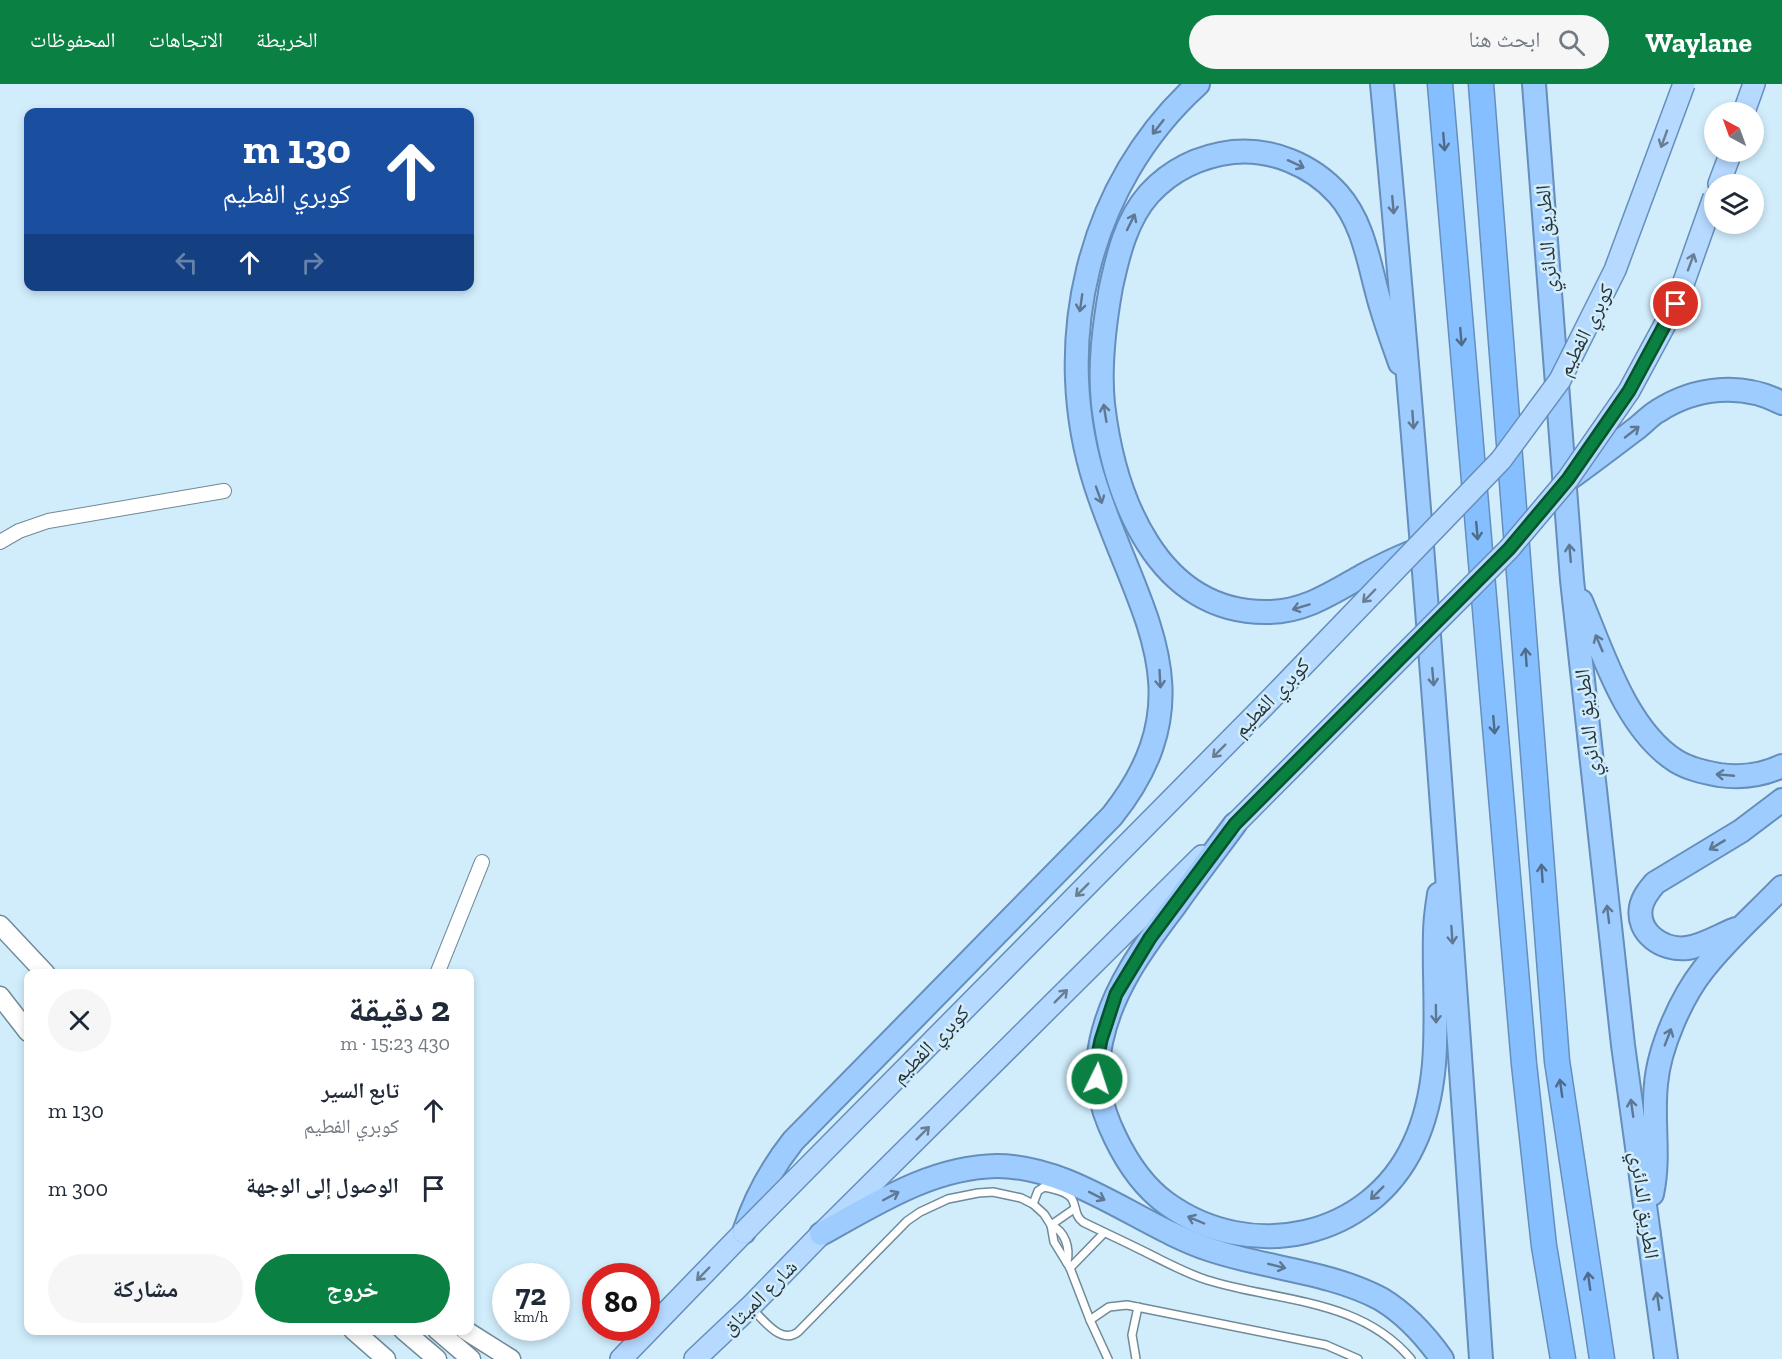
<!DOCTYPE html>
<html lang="ar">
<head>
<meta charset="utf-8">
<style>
	body { margin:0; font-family:"Zilla Slab","Noto Naskh Arabic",serif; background:#f6f6f7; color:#1f2937; direction:rtl; height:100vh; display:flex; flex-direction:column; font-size:22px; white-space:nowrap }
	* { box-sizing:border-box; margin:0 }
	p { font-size:20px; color:#747a83 }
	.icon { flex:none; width:33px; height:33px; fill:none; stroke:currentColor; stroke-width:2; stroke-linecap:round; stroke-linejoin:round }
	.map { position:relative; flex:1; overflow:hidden; direction:ltr }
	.sheet { position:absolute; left:24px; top:885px; width:450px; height:366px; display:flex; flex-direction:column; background:#fff; border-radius:12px; box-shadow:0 3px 9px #0003; direction:rtl }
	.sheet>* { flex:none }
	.top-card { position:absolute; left:24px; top:24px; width:450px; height:183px; border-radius:12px; box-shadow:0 3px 9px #0003; direction:rtl; background:#1a4fa0; color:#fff; overflow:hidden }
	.needle { width:39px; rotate:319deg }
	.fabs { position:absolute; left:1704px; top:18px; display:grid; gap:12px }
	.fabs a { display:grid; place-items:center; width:60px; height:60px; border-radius:50%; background:#fff; box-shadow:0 3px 9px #0003; font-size:30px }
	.speed { position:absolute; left:492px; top:1179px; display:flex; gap:12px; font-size:30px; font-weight:700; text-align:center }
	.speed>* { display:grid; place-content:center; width:78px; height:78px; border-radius:50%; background:#fff; box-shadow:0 3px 9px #0003; line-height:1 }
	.speed small { font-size:15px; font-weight:400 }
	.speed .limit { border:9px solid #d22; background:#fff; color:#111 }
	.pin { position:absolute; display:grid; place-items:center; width:51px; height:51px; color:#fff; margin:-26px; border:3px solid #fff; border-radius:50%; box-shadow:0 2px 6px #0007 }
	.me { position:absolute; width:66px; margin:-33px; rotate:4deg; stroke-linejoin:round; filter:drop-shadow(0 0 4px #0008) }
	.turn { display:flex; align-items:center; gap:21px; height:126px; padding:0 24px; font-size:27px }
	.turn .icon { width:78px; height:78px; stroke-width:2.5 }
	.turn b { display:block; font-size:42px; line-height:51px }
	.lanes { display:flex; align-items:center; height:57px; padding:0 24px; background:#0003; justify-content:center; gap:30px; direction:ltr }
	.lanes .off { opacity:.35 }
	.round { display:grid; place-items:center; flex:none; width:63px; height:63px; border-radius:32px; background:#f6f6f7 }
	.overview { display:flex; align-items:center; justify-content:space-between; height:102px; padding:0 24px }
	h1 { font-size:36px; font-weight:800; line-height:45px }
	.cta { display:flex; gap:12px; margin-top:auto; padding:12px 24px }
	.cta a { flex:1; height:69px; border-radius:36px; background:#0b8043; color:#fff; font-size:24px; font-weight:800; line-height:69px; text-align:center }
	.cta a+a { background:#f6f6f7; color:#1f2937 }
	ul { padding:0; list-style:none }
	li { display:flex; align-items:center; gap:18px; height:78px; padding:0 24px }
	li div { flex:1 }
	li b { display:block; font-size:22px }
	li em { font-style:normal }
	header { display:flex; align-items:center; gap:36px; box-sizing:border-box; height:84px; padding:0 30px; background:#0b8043; color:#fff }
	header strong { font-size:28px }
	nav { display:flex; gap:33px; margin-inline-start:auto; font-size:21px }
	.search { width:420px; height:54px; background:#f6f6f7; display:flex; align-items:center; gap:15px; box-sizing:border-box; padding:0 21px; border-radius:33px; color:#747a83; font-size:22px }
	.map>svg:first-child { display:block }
</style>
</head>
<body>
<header>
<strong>Waylane</strong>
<div class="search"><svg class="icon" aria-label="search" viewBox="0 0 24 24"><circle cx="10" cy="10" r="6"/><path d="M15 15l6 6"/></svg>ابحث هنا</div>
<nav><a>الخريطة</a><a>الاتجاهات</a><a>المحفوظات</a></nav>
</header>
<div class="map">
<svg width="1782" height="1275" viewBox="0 0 1782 1275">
	<rect width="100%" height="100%" fill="#d1edfc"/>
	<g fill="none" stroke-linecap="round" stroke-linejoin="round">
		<g stroke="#708a97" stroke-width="10">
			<g id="service">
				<path d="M1033 1120 1038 1107 1044 1103C1051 1104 1068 1108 1072 1115 1077 1124 1074 1131 1083 1138 1101 1147 1119 1155 1137 1164 1160 1175 1182 1188 1207 1196 1278 1218 1360 1214 1411 1275"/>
				<path d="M1051 1141C1066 1148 1070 1164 1067 1179"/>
				<path d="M1051 1141 1074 1125"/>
				<path d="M1070 1184 1104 1149"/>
				<path d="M752 1225C764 1236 781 1261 798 1248L907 1137 920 1128 948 1115 978 1109 993 1108 1021 1114 1033 1120 1044 1130 1051 1141 1054 1158 1070 1184 1090 1236 1108 1275"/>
				<path d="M1090 1236 1109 1223 1127 1221 1326 1261 1358 1275"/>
				<path d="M1136 1275 1132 1251 1138 1223"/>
			</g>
		</g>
		<g stroke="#708a97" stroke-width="16">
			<g id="minor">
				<path d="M0 458 19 447 48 437 224 407"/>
				<path d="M437 890 482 778"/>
			</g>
		</g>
		<g stroke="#708a97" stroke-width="21">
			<g id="secondary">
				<path d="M0 841 46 890"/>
				<path d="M0 912 28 948"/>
				<path d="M353 1246 386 1275"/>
				<path d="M403 1246 437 1275"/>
				<path d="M437 1246 471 1275"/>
				<path d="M465 1246 511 1275"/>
			</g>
		</g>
		<g stroke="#658eba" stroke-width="24">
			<g id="primary">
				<path d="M1744 28 1754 0"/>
				<path d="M1719 100 1731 68"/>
				<path d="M621 1275 744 1148"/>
				<path d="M695 1275 750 1223 821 1150 1202 772"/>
			</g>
		</g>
		<g stroke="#658eba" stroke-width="26">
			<g id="trunk">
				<path d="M1382 0C1422 425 1452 850 1481 1275"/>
				<path d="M1534 0 1572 496 1623 961 1666 1275"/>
				<path d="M1400 279C1392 256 1383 232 1377 208 1368 174 1362 137 1338 110 1312 81 1271 64 1233 68 1200 72 1171 86 1149 110 1126 136 1118 171 1111 203 1104 242 1099 281 1103 320 1114 413 1157 530 1268 528 1304 528 1332 509 1362 492 1377 484 1393 476 1410 469"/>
				<path d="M1570 394C1591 379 1612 363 1633 347 1642 341 1649 332 1658 327 1695 303 1742 298 1782 319"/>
				<path d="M1581 517C1603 569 1626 645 1676 677 1689 685 1704 688 1719 691 1740 694 1763 691 1782 682"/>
				<path d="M1235 740C1215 767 1195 793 1176 820 1144 862 1112 905 1101 958 1093 992 1100 1022 1115 1053 1127 1078 1144 1103 1166 1119 1250 1180 1370 1155 1414 1060 1445 994 1433 919 1435 849 1435 836 1437 823 1439 810"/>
				<path d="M1736 845C1720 851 1703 862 1687 864 1663 867 1636 849 1641 823 1643 813 1649 806 1655 799L1741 747 1782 716"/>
				<path d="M1652 1110C1660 1073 1652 1037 1656 1000 1659 964 1681 914 1703 886 1726 856 1756 830 1782 803"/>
				<path d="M744 1148C755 1114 771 1085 793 1057L1112 732C1210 609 1136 526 1096 402 1050 261 1087 100 1198 0"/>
				<path d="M821 1150C877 1119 932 1083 997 1082 1073 1082 1141 1143 1211 1166 1265 1184 1331 1188 1381 1215 1406 1230 1425 1251 1442 1275"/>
			</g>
		</g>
		<g stroke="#658eba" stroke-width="27">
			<g id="motorway">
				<path d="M1440 0 1524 980 1544 1162 1563 1275"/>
				<path d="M1481 0 1557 977 1602 1275"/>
			</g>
		</g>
		<use href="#service" stroke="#fff" stroke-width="7"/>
		<use href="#minor" stroke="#fff" stroke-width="14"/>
		<use href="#secondary" stroke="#fff" stroke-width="18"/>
		<use href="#primary" stroke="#b6d9ff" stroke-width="21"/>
		<use href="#trunk" stroke="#9eccff" stroke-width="22"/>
		<use href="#motorway" stroke="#86bfff" stroke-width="24"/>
		<g stroke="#658eba" stroke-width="24" stroke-linecap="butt">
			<g id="primary-bridge">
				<path d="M1235 740 1509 465 1568 395 1629 307 1676 220 1714 113"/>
				<path d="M744 1148 1264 622 1501 376 1560 296 1615 186 1684 0"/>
			</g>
		</g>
		<use href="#primary-bridge" stroke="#b6d9ff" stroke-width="21"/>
	</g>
	<defs><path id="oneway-shaft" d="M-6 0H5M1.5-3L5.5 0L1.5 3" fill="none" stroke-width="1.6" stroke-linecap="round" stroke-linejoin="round" transform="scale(1.5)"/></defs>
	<g stroke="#5e7893">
		<use href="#oneway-shaft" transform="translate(1158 43) rotate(128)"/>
		<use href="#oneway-shaft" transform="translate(1296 80) rotate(25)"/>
		<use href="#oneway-shaft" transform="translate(1393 121) rotate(85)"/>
		<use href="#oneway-shaft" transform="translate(1131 138) rotate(-64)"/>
		<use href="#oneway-shaft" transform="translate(1081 219) rotate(98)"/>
		<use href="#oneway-shaft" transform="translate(1105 329) rotate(-99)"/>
		<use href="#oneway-shaft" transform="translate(1413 336) rotate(86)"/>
		<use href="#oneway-shaft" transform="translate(1632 348) rotate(-38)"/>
		<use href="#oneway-shaft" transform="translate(1099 411) rotate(70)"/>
		<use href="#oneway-shaft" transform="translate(1570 469) rotate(-95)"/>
		<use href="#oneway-shaft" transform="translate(1301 523) rotate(163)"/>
		<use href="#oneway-shaft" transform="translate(1599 559) rotate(-113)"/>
		<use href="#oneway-shaft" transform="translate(1433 593) rotate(85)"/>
		<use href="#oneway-shaft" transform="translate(1160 595) rotate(87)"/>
		<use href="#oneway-shaft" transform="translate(1725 691) rotate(-175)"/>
		<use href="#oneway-shaft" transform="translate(1717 761) rotate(149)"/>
		<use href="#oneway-shaft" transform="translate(1608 830) rotate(-97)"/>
		<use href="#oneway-shaft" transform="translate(1452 851) rotate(86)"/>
		<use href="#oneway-shaft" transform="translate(1436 930) rotate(89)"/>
		<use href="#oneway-shaft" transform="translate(1668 953) rotate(-69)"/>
		<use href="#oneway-shaft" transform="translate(1632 1024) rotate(-98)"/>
		<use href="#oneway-shaft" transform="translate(1377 1109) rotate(135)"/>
		<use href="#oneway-shaft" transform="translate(891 1112) rotate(-28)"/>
		<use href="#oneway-shaft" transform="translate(1097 1112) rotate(27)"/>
		<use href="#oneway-shaft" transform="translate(1196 1136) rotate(-157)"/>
		<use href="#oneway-shaft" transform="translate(1277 1182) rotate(14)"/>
		<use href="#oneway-shaft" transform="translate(1658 1217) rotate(-98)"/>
	</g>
	<g stroke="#687e93">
		<use href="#oneway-shaft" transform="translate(1664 55) rotate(110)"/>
		<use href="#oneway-shaft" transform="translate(1691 178) rotate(-70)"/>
		<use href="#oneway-shaft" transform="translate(1369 512) rotate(134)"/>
		<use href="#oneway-shaft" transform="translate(1219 667) rotate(135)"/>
		<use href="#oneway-shaft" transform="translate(1082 806) rotate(135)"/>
		<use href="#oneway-shaft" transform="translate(1061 912) rotate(-45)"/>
		<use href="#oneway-shaft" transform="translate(923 1049) rotate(-45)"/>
		<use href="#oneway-shaft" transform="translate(703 1190) rotate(134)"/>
	</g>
	<g stroke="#4e6c89">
		<use href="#oneway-shaft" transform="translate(1444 58) rotate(85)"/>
		<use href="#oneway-shaft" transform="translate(1461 253) rotate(85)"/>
		<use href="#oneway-shaft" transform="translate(1477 447) rotate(85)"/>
		<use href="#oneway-shaft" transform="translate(1526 573) rotate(-94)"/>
		<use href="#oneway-shaft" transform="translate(1494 641) rotate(85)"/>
		<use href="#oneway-shaft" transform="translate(1542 789) rotate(-94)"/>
		<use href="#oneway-shaft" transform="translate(1561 1004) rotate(-98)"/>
		<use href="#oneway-shaft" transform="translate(1589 1197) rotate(-98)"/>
	</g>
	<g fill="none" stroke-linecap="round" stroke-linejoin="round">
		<g stroke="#07532c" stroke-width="15">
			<path id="route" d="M1097 995 1096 981 1101 956 1116 910 1150 854 1235 740 1509 465 1568 395 1629 307 1676 220"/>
		</g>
		<use href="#route" stroke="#0b8043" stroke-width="10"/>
	</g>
	<g text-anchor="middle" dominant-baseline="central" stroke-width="5" stroke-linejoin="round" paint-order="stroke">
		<g font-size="21" fill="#29343a" stroke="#d1edfc">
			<text transform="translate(1546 155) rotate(-94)">الطريق الدائري</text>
			<text transform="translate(1585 246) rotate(-63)">كوبري الفطيم</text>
			<text transform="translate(1271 613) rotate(-46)">كوبري الفطيم</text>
			<text transform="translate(1587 639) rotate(-96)">الطريق الدائري</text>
			<text transform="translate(930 960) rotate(-45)">كوبري الفطيم</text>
			<text transform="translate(1645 1121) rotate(82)">الطريق الدائري</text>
			<text transform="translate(759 1213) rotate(-45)">شارع الميثاق</text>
		</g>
	</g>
</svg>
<div class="fabs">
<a><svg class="needle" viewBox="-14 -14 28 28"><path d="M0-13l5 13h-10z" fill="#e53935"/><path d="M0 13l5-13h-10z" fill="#747a83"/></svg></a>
<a><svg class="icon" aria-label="layers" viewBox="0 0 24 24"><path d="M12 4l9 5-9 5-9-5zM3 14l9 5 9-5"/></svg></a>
</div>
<div class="speed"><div>72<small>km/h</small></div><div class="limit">80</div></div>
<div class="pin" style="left:1676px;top:220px;background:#d93025"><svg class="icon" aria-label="arrive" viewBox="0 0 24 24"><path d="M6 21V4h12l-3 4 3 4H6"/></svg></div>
<svg class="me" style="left:1097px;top:995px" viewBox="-20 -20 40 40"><circle r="17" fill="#0b8043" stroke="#fff" stroke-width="3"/><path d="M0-11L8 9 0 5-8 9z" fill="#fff"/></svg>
<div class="top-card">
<div class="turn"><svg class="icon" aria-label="ahead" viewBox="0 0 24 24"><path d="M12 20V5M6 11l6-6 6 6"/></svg><div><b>130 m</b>كوبري الفطيم</div></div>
<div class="lanes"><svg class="icon off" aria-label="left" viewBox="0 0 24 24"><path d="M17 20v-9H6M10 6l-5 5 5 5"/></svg><svg class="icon" aria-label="ahead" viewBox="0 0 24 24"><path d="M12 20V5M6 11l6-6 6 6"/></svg><svg class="icon off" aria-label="right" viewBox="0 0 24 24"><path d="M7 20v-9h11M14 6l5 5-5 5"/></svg></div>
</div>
<section class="sheet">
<div class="overview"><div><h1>2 دقيقة</h1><p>430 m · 15:23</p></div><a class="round"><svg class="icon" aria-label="close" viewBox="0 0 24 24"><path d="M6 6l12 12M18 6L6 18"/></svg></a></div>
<ul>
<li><svg class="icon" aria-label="ahead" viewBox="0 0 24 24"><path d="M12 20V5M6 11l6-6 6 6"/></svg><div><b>تابع السير</b><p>كوبري الفطيم</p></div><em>130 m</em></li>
<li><svg class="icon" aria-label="arrive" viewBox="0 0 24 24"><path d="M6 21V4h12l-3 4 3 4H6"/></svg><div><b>الوصول إلى الوجهة</b></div><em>300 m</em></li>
</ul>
<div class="cta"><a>خروج</a><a>مشاركة</a></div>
</section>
</div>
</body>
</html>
